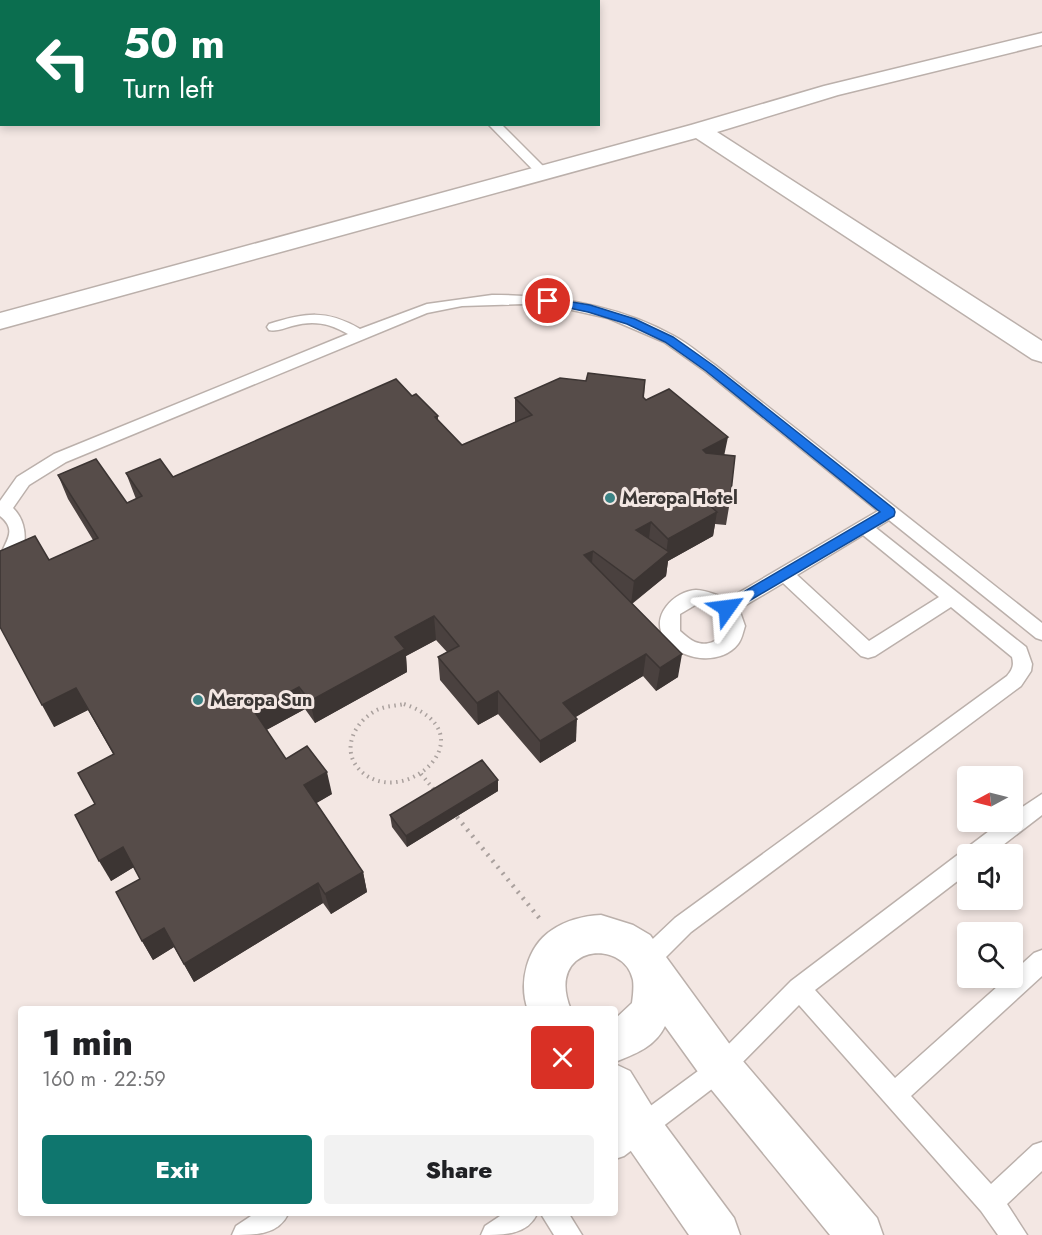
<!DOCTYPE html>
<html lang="en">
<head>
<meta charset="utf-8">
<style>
	body { margin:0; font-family:Jost,sans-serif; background:#f2f2f2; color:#202124; height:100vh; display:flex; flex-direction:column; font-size:22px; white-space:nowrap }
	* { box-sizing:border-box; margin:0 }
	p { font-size:20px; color:#757577 }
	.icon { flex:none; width:33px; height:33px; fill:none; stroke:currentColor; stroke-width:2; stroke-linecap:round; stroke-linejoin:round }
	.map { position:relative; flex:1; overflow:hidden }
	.side { position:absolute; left:18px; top:1006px; width:600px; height:210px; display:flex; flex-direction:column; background:#fff; border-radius:6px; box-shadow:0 3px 9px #0003 }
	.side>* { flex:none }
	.hud { position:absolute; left:0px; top:0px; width:600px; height:126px; box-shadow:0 3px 9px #0003; background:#0b6e4f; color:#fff; overflow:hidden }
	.needle { width:39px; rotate:263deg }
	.controls { position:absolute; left:957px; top:766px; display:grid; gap:12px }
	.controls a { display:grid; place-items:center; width:66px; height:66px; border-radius:6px; background:#fff; box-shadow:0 3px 9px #0003; font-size:30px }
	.pin { position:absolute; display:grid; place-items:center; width:51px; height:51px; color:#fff; margin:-26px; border:3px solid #fff; border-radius:50%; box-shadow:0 2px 6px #0007 }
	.me { position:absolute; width:66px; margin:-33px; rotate:59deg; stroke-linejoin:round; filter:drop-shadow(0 0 4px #0008) }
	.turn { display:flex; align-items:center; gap:21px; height:126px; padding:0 24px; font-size:27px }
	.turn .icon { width:78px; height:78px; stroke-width:2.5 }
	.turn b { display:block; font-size:42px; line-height:51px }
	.round { display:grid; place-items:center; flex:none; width:63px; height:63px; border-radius:6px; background:#f2f2f2 }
	.summary { display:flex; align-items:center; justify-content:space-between; height:102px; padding:0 24px }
	h1 { font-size:36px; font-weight:800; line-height:45px }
	.cta { display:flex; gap:12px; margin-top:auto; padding:12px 24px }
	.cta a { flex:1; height:69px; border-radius:6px; background:#0f766e; color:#fff; font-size:24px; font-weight:800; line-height:69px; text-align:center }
	.cta a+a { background:#f2f2f2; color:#202124 }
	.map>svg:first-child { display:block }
</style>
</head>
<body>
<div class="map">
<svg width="1042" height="1235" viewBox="0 0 1042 1235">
	<rect width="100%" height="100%" fill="#f3e7e3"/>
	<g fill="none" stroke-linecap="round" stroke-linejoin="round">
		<g stroke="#bbb0ab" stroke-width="3">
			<g id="service">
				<path d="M22 0H32L33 2H23Z"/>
				<path d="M94 0H107L93 2Z"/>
				<path d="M354 0H365L366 2H355Z"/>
				<path d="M488 124H501L547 170 549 173 547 176H539Z"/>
				<path d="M492 295C555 295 618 305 674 336 689 344 701 355 715 365L1042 623V640L1036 638 889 520 876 528 1026 647 1032 664 1031 671 1021 686 691 932 655 968 647 971 639 968 636 960 639 952 675 918 1007 676C1013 669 1014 665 1012 657L951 607 875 656 868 658 861 656 783 583 739 609 745 626C743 632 742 639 738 644 721 666 681 661 665 639 649 617 674 591 696 590 706 590 719 596 728 599L878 511 705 371 664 342 608 318 554 306 523 304 462 306 427 313 66 462 29 485 13 508C32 526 28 565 0 574 0 569 0 564 0 559 2 543 20 532 0 516V501L17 477 54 454 348 334C329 323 313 320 292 326 284 328 277 332 269 330L267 327 269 324C305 313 326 309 360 329L427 304ZM863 535 939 597 869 641 797 575ZM697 604C703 605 710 606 715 609 739 623 718 651 695 642 690 640 685 635 680 631V614Z"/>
				<path d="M1042 794V815L990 855H968V873L815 990 895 1078 1007 978H1012V973L1034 953 1042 950V976L911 1096 991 1184 1033 1145 1042 1142V1171L1007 1204 1027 1235H998L981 1211 799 1005 729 1076 624 1156 615 1159V1132L713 1060 791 981 1001 822H1012V814Z"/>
				<path d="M254 1214H288C278 1235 255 1235 232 1235L236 1226Z"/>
				<path d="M503 1214H537C527 1235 504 1235 481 1235L485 1226Z"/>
				<path d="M541 1214H569L582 1235H554Z"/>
			</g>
		</g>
		<g stroke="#bbb0ab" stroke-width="3">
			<g id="minor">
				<path d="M1042 33V45L838 95 717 132 1042 341V362L1032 359 696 138 0 329V313L691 125 824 86Z"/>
				<path d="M601 915 633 925 650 935 736 1053 877 1218 883 1235H830L706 1083 665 1026C655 1047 635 1054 615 1062V1019L632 1003C633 996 634 987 633 980 624 937 544 945 571 1010H528C518 983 527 946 552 930 567 920 583 916 601 915Z"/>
				<path d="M615 1064 630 1071 656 1113 734 1218 740 1235H689L615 1128Z"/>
			</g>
		</g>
		<g stroke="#aaa19e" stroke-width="4" stroke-dasharray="1.5 4.5" stroke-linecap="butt">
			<path d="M404 704C489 733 407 809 363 773 339 753 353 722 377 710 385 706 395 706 404 704Z"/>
			<path d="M421 774 436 792"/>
		</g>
		<path stroke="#aaa19e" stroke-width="4.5" stroke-dasharray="2 6" stroke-linecap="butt" d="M457 817 540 919"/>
		<use href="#service" fill="#fff" fill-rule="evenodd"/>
		<use href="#minor" fill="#fff" fill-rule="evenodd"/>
	</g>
	<g fill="#4a413f">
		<path d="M645 380 644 398 724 455 730 501 726 525 715 524 713 536 668 561 666 576 632 604 678 677 656 691 643 676 576 717V741L540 763 498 714 478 725 440 680 438 657 447 652 436 640 406 656 407 672 315 723 305 709 266 730 286 759 332 794 316 803 363 872 367 892 331 914 323 903 194 982 174 947 153 960 142 941 140 879 134 867 111 881 95 804 113 754 88 710 54 727 49 560 93 540 68 499 58 475 127 503 136 499 126 473 173 477 412 396 438 416V421L462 445 515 422V398L586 381Z"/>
		<path d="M498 780V791L407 847 392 827 390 815Z"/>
	</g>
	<g fill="#3c3533">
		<path d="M728 437 723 461 699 474 703 450Z"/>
		<path d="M717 512 713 536 668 561 666 576 631 604 634 581 666 555 668 539Z"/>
		<path d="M651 522 648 546 636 530Z"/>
		<path d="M593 551 591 574 584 555Z"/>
		<path d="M434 616 436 640 406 656 407 672 315 723 310 701 395 637Z"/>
		<path d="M646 654 643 676 562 725 563 703Z"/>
		<path d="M682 654 678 677 656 691 660 668Z"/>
		<path d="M299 687 305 709 261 733 254 711Z"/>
		<path d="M76 688 88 710 54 727 42 705Z"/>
		<path d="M498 691V714L478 725 477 703Z"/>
		<path d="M577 719 576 741 540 763V741Z"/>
		<path d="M327 772 332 794 310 807 304 785Z"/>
		<path d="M498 780V791L407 847 406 836Z"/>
		<path d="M123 847 134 867 111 881 99 861Z"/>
		<path d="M363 872 367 892 331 914 325 894Z"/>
		<path d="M318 883 323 903 194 982 184 964Z"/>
		<path d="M164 928 174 947 153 960 142 941Z"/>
	</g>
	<g fill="#564c49" stroke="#3c3533" stroke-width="1.5">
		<path d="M588 373 645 380 643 397 646 400 669 389 728 437 703 450 706 453 735 456 730 501 701 498 717 512 668 539 651 522 636 530 669 552 634 581 593 551 584 555 682 654 660 668 646 654 563 703 577 719 540 741 498 691 477 703 438 657 459 646 434 616 395 637 405 649 310 701 299 687 254 711 286 759 307 746 327 772 304 785 363 872 325 894 318 883 184 964 164 928 142 941 116 892 140 879 123 847 99 861 75 815 95 804 78 773 114 754 76 688 42 705 0 627V551L35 536 49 560 98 538 58 475 96 459 127 503 142 496 126 473 160 459 173 477 396 379 412 396 416 394 438 416 435 417 462 445 532 415 515 398 560 378 586 381Z"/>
		<path d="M482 760 498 780 406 836 390 815Z"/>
	</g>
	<path fill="#1a73e8" stroke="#114b97" stroke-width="1.5" d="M548 298 590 305 635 319 673 337 714 366 894 509 895 512 894 516 732 611H723L721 608 723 604 880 512 706 371 665 342 627 324 588 312 545 303 543 301Z"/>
	<g fill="#3b8385" stroke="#f3e7e3" stroke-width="2">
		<circle cx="610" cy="498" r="6"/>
		<circle cx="198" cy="700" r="6"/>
	</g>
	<g text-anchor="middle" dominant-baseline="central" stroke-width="6" stroke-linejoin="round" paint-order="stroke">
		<g font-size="18" font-weight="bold" fill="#3a3634" stroke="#f3e7e3" text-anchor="start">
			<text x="622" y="498">Meropa Hotel</text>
			<text x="210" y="700">Meropa Sun</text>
		</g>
	</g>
</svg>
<div class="controls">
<a><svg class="needle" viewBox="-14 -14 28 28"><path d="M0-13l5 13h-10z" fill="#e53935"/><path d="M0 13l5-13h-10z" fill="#757577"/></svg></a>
<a><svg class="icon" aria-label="sound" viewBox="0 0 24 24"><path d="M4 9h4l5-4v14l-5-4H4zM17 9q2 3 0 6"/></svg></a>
<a><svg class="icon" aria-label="search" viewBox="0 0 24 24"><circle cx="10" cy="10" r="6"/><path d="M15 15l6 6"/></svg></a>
</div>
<div class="pin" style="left:548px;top:301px;background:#d93025"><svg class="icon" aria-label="arrive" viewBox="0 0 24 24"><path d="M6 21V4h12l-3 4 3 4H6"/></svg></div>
<svg class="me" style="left:727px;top:608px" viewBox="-20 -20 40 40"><path d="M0-17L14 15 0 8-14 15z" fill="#1a73e8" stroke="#fff" stroke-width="4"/></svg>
<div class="hud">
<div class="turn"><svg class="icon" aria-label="left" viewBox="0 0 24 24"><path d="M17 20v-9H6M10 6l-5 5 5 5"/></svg><div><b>50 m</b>Turn left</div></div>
</div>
<section class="side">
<div class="summary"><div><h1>1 min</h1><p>160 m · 22:59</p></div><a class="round" style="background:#d93025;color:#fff"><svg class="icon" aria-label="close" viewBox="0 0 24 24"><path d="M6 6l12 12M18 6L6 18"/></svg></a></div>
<div class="cta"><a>Exit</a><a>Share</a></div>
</section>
</div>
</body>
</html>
